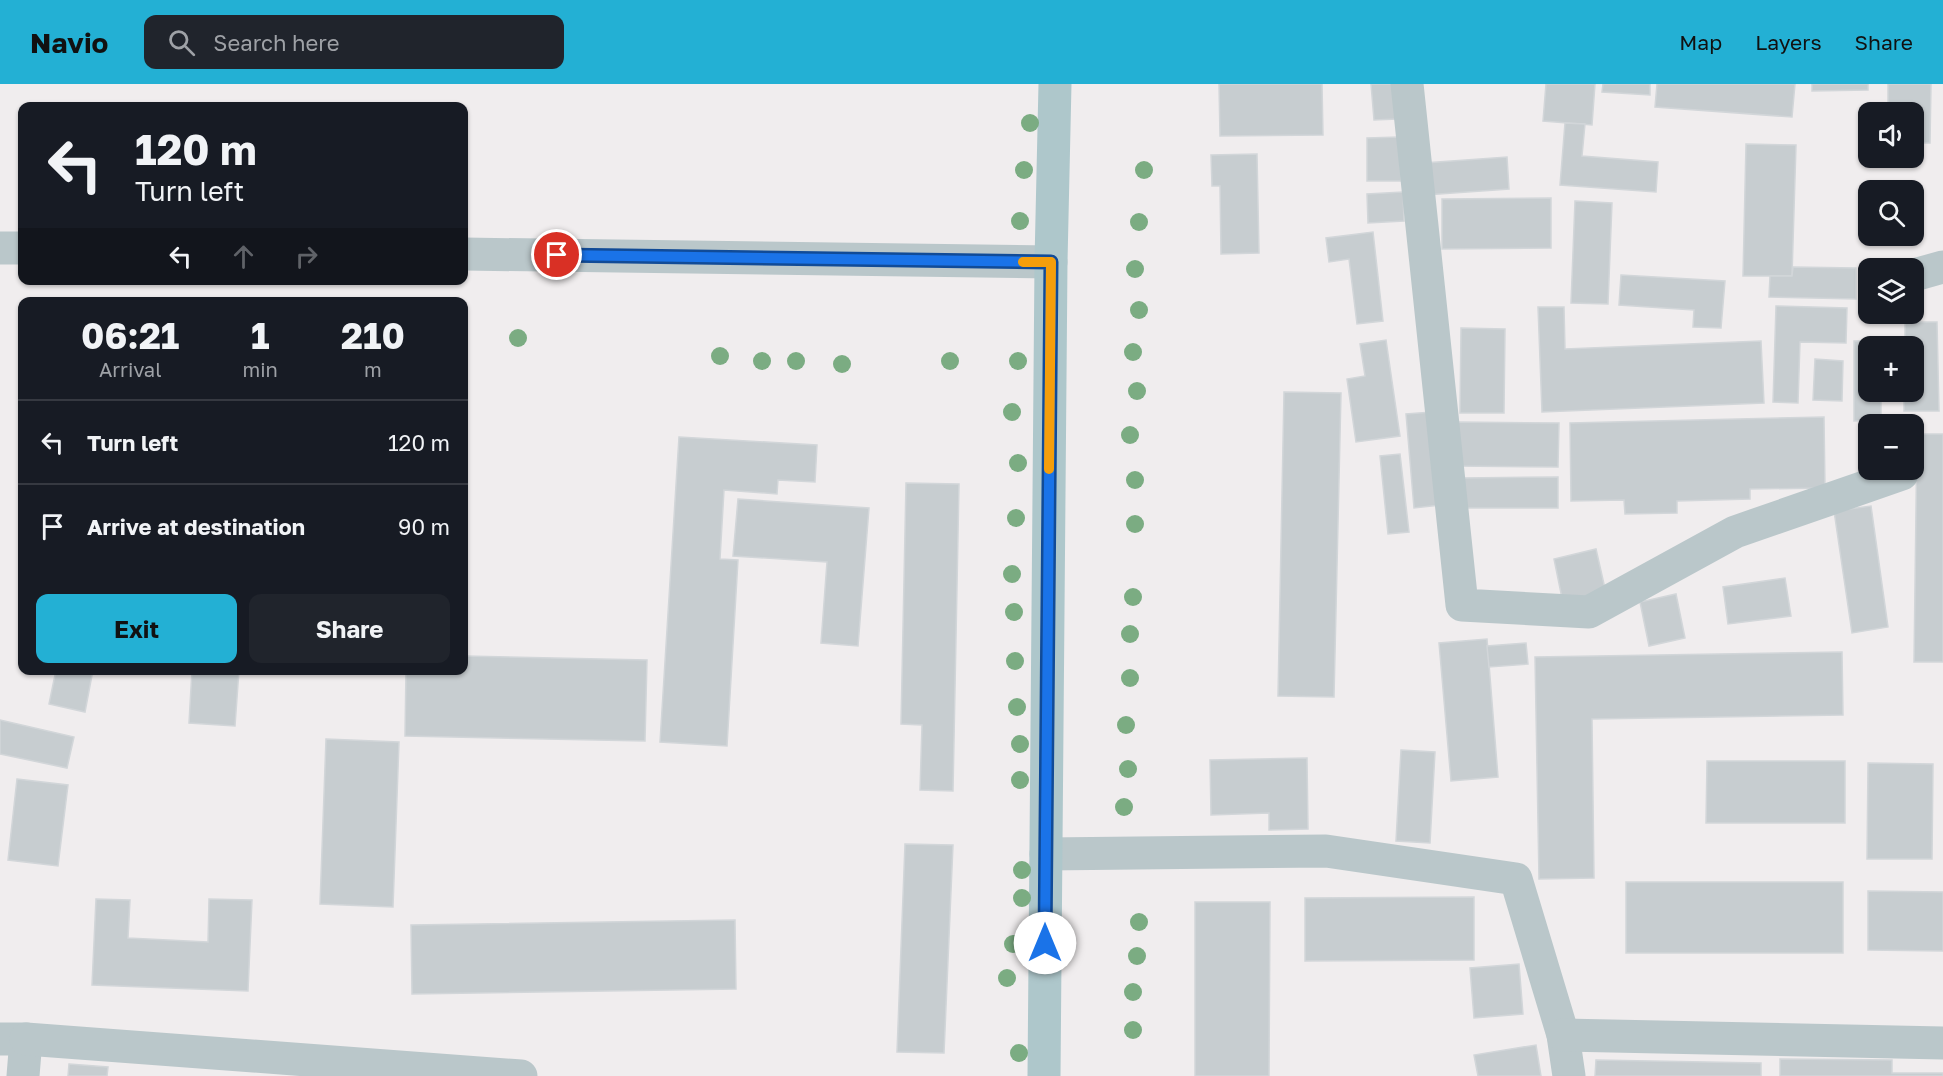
<!DOCTYPE html>
<html lang="en">
<head>
<meta charset="utf-8">
<style>
	body { margin:0; font-family:"Golos Text",sans-serif; background:#20242c; color:#f1f3f6; height:100vh; display:flex; flex-direction:column; font-size:22px; white-space:nowrap }
	* { box-sizing:border-box; margin:0 }
	p { font-size:20px; color:#9ea1a6 }
	.icon { flex:none; width:33px; height:33px; fill:none; stroke:currentColor; stroke-width:2; stroke-linecap:round; stroke-linejoin:round }
	.map { position:relative; flex:1; overflow:hidden }
	.side { position:absolute; left:18px; top:213px; width:450px; height:378px; display:flex; flex-direction:column; background:#171b24; border-radius:12px; box-shadow:0 2px 4px #0004 }
	.side>* { flex:none }
	.top-card { position:absolute; left:18px; top:18px; width:450px; height:183px; border-radius:12px; box-shadow:0 2px 4px #0004; background:#171b24; color:#f1f3f6; overflow:hidden }
	.controls { position:absolute; left:1858px; top:18px; display:grid; gap:12px }
	.controls a { display:grid; place-items:center; width:66px; height:66px; border-radius:12px; background:#171b24; box-shadow:0 2px 4px #0004; font-size:30px }
	.pin { position:absolute; display:grid; place-items:center; width:51px; height:51px; color:#fff; margin:-26px; border:3px solid #fff; border-radius:50%; box-shadow:0 2px 6px #0007 }
	.me { position:absolute; width:66px; margin:-33px; rotate:0deg; stroke-linejoin:round; filter:drop-shadow(0 0 4px #0008) }
	.turn { display:flex; align-items:center; gap:21px; height:126px; padding:0 18px; font-size:27px }
	.turn .icon { width:78px; height:78px; stroke-width:2.5 }
	.turn b { display:block; font-size:42px; line-height:51px }
	.lanes { display:flex; align-items:center; height:57px; padding:0 18px; background:#0003; justify-content:center; gap:30px; direction:ltr }
	.lanes .off { opacity:.35 }
	.eta { display:flex; justify-content:space-evenly; align-items:center; height:102px; text-align:center }
	.eta b { font-size:36px; font-weight:700; line-height:42px }
	.cta { display:flex; gap:12px; margin-top:auto; padding:12px 18px }
	.cta a { flex:1; height:69px; border-radius:12px; background:#23b0d4; color:#111; font-size:24px; font-weight:700; line-height:69px; text-align:center }
	.cta a+a { background:#20242c; color:#f1f3f6 }
	ul { padding:0; list-style:none }
	li { display:flex; align-items:center; gap:18px; height:84px; padding:0 18px; border-top:2px solid #363941 }
	li div { flex:1 }
	li b { display:block; font-size:22px }
	li em { font-style:normal }
	header { display:flex; align-items:center; gap:36px; box-sizing:border-box; height:84px; padding:0 30px; background:#23b0d4; color:#111 }
	header strong { font-size:28px }
	nav { display:flex; gap:33px; margin-inline-start:auto; font-size:21px }
	.search { width:420px; height:54px; background:#20242c; display:flex; align-items:center; gap:15px; box-sizing:border-box; padding:0 21px; border-radius:12px; color:#9ea1a6; font-size:22px }
	.map>svg:first-child { display:block }
</style>
</head>
<body>
<header>
<strong>Navio</strong>
<div class="search"><svg class="icon" aria-label="search" viewBox="0 0 24 24"><circle cx="10" cy="10" r="6"/><path d="M15 15l6 6"/></svg>Search here</div>
<nav><a>Map</a><a>Layers</a><a>Share</a></nav>
</header>
<div class="map">
<svg width="1943" height="992" viewBox="0 0 1943 992">
	<rect width="100%" height="100%" fill="#f0edee"/>
	<g fill="#c7cdd0" stroke="#d2d6d9" stroke-width="1.5" fill-rule="evenodd">
		<path d="M1219 0H1322L1323 51 1220 52Z"/>
		<path d="M1371 0H1395L1397 35 1374 36Z"/>
		<path d="M1546 0H1595L1592 41 1543 37Z"/>
		<path d="M1603 0H1650V11L1602 8Z"/>
		<path d="M1657 0H1795L1792 33 1655 23Z"/>
		<path d="M1812 0H1868V6L1812 7Z"/>
		<path d="M1888 0H1931L1930 59H1914V28H1888Z"/>
		<path d="M1565 39 1585 40 1582 72 1658 78 1656 108 1560 101Z"/>
		<path d="M1399 53 1401 97H1367V54Z"/>
		<path d="M1746 60 1796 61 1792 192H1743Z"/>
		<path d="M1257 70 1259 169 1221 170 1220 102H1212L1211 71Z"/>
		<path d="M1507 73 1509 105 1426 111 1424 79Z"/>
		<path d="M1403 108 1404 137 1368 139 1367 110Z"/>
		<path d="M1551 114V164L1442 165V115Z"/>
		<path d="M1575 117 1612 119 1608 220 1571 219Z"/>
		<path d="M1373 148 1383 237 1357 240 1349 175 1329 178 1326 154Z"/>
		<path d="M1793 183 1856 184V215L1769 213 1770 192H1792Z"/>
		<path d="M1621 191 1725 197 1721 244 1693 243 1694 226 1619 221Z"/>
		<path d="M1776 222 1847 224 1846 259 1800 258 1798 319 1773 318Z"/>
		<path d="M1538 223H1564L1565 265 1761 257 1764 319 1542 328Z"/>
		<path d="M1905 238H1937L1939 327H1904V310H1881V336L1854 337V257L1905 256ZM1869 262H1914V308H1869Z"/>
		<path d="M1461 244 1505 245 1504 329H1460Z"/>
		<path d="M1386 256 1400 352 1356 358 1347 295 1365 292 1360 260Z"/>
		<path d="M1815 275 1843 277 1842 317 1813 316Z"/>
		<path d="M1284 308 1341 309 1334 613 1278 612Z"/>
		<path d="M1432 328 1440 421 1414 424 1406 330Z"/>
		<path d="M1824 333 1825 404 1750 405V415L1677 417V429L1625 430 1624 416 1571 417 1570 339Z"/>
		<path d="M1456 338 1559 339 1558 383 1455 382Z"/>
		<path d="M1917 350H1943V578H1914Z"/>
		<path d="M679 353 817 361 815 398 778 396 777 410 724 406 720 475 738 476 727 662 660 658Z"/>
		<path d="M1400 370 1409 448 1388 450 1380 372Z"/>
		<path d="M1558 393V424H1462V394Z"/>
		<path d="M906 399 959 400 953 707 920 706 922 641 901 640Z"/>
		<path d="M738 415 869 424 858 562 821 559 827 478 733 472Z"/>
		<path d="M1871 422 1888 543 1852 549 1834 427Z"/>
		<path d="M1596 465 1606 509 1563 519 1554 475Z"/>
		<path d="M1785 494 1791 532 1728 540 1723 503Z"/>
		<path d="M1676 510 1685 554 1649 562 1640 518Z"/>
		<path d="M1487 555 1498 693 1451 697 1439 559Z"/>
		<path d="M1526 559 1528 580 1489 583 1487 562Z"/>
		<path d="M1842 568 1843 631 1592 635 1594 794 1539 795 1535 573Z"/>
		<path d="M464 572 647 576 645 657 405 652 406 586H464Z"/>
		<path d="M56 586H93L85 628 49 620Z"/>
		<path d="M192 586H239L235 642 189 639Z"/>
		<path d="M0 636 74 653 67 684 0 670Z"/>
		<path d="M326 655 399 658 393 823 320 820Z"/>
		<path d="M1401 666 1435 668 1430 759 1396 757Z"/>
		<path d="M1307 674 1308 745 1269 746V729L1211 731 1210 676Z"/>
		<path d="M1707 677H1845V739H1706Z"/>
		<path d="M1868 679 1933 680 1932 775H1867Z"/>
		<path d="M17 695 68 701 58 782 8 776Z"/>
		<path d="M905 760 953 761 944 969 897 968Z"/>
		<rect x="1626" y="798" width="217" height="71"/>
		<path d="M1868 807 1943 808V867L1868 866Z"/>
		<path d="M1474 813V876L1305 877V814Z"/>
		<path d="M96 815 130 816 128 854 208 858 209 815 252 816 248 907 92 901Z"/>
		<path d="M1195 818H1270L1269 992H1195Z"/>
		<path d="M735 836 736 905 412 910 411 841Z"/>
		<path d="M1519 880 1523 930 1474 934 1470 884Z"/>
		<path d="M1536 961 1541 992H1478L1474 971Z"/>
		<path d="M1780 975 1892 976V989H1943V992H1780Z"/>
		<path d="M1596 976 1761 979V992H1595Z"/>
		<path d="M69 980 108 983 107 992H68Z"/>
	</g>
	<g fill="none" stroke-linecap="round" stroke-linejoin="round">
		<g stroke="#bac7ca" stroke-width="33">
			<path d="M1407 0 1462 521 1589 528 1735 448 1902 390"/>
			<path d="M0 164H22"/>
			<path d="M464 170 1051 178"/>
			<path d="M1914 191 1943 183"/>
			<path d="M1046 770 1326 767 1516 795 1563 951 1569 992"/>
			<path d="M1563 951 1943 959"/>
			<path d="M0 955H26L23 992"/>
			<path d="M26 955 521 992"/>
		</g>
		<path stroke="#aec7cb" stroke-width="33" d="M1044 992 1051 178 1055 0"/>
	</g>
	<g fill="#7bac82">
		<circle cx="1030" cy="39" r="9"/>
		<circle cx="1024" cy="86" r="9"/>
		<circle cx="1144" cy="86" r="9"/>
		<circle cx="1020" cy="137" r="9"/>
		<circle cx="1139" cy="138" r="9"/>
		<circle cx="1135" cy="185" r="9"/>
		<circle cx="1139" cy="226" r="9"/>
		<circle cx="518" cy="254" r="9"/>
		<circle cx="1133" cy="268" r="9"/>
		<circle cx="720" cy="272" r="9"/>
		<circle cx="762" cy="277" r="9"/>
		<circle cx="796" cy="277" r="9"/>
		<circle cx="950" cy="277" r="9"/>
		<circle cx="1018" cy="277" r="9"/>
		<circle cx="842" cy="280" r="9"/>
		<circle cx="1137" cy="307" r="9"/>
		<circle cx="1012" cy="328" r="9"/>
		<circle cx="1130" cy="351" r="9"/>
		<circle cx="1018" cy="379" r="9"/>
		<circle cx="1135" cy="396" r="9"/>
		<circle cx="1016" cy="434" r="9"/>
		<circle cx="1135" cy="440" r="9"/>
		<circle cx="1012" cy="490" r="9"/>
		<circle cx="1133" cy="513" r="9"/>
		<circle cx="1014" cy="528" r="9"/>
		<circle cx="1130" cy="550" r="9"/>
		<circle cx="1015" cy="577" r="9"/>
		<circle cx="1130" cy="594" r="9"/>
		<circle cx="1017" cy="623" r="9"/>
		<circle cx="1126" cy="641" r="9"/>
		<circle cx="1020" cy="660" r="9"/>
		<circle cx="1128" cy="685" r="9"/>
		<circle cx="1020" cy="696" r="9"/>
		<circle cx="1124" cy="723" r="9"/>
		<circle cx="1022" cy="786" r="9"/>
		<circle cx="1022" cy="814" r="9"/>
		<circle cx="1139" cy="838" r="9"/>
		<circle cx="1013" cy="860" r="9"/>
		<circle cx="1137" cy="872" r="9"/>
		<circle cx="1007" cy="894" r="9"/>
		<circle cx="1133" cy="908" r="9"/>
		<circle cx="1133" cy="946" r="9"/>
		<circle cx="1019" cy="969" r="9"/>
	</g>
	<g fill="none" stroke-linecap="round" stroke-linejoin="round">
		<g stroke="#114b97" stroke-width="15">
			<path id="route" d="M557 171 1051 178 1045 859"/>
		</g>
		<use href="#route" stroke="#1a73e8" stroke-width="10"/>
		<path stroke="#f59e0b" stroke-width="10" d="M1023 178H1051L1049 385"/>
	</g>
</svg>
<div class="controls">
<a><svg class="icon" aria-label="sound" viewBox="0 0 24 24"><path d="M4 9h4l5-4v14l-5-4H4zM17 9q2 3 0 6"/></svg></a>
<a><svg class="icon" aria-label="search" viewBox="0 0 24 24"><circle cx="10" cy="10" r="6"/><path d="M15 15l6 6"/></svg></a>
<a><svg class="icon" aria-label="layers" viewBox="0 0 24 24"><path d="M12 4l9 5-9 5-9-5zM3 14l9 5 9-5"/></svg></a>
<a>+</a>
<a>−</a>
</div>
<div class="pin" style="left:557px;top:171px;background:#d93025"><svg class="icon" aria-label="arrive" viewBox="0 0 24 24"><path d="M6 21V4h12l-3 4 3 4H6"/></svg></div>
<svg class="me" style="left:1045px;top:859px" viewBox="-20 -20 40 40"><circle r="19" fill="#fff"/><path d="M0-13L10 11 0 6-10 11z" fill="#1a73e8"/></svg>
<div class="top-card">
<div class="turn"><svg class="icon" aria-label="left" viewBox="0 0 24 24"><path d="M17 20v-9H6M10 6l-5 5 5 5"/></svg><div><b>120 m</b>Turn left</div></div>
<div class="lanes"><svg class="icon" aria-label="left" viewBox="0 0 24 24"><path d="M17 20v-9H6M10 6l-5 5 5 5"/></svg><svg class="icon off" aria-label="ahead" viewBox="0 0 24 24"><path d="M12 20V5M6 11l6-6 6 6"/></svg><svg class="icon off" aria-label="right" viewBox="0 0 24 24"><path d="M7 20v-9h11M14 6l5 5-5 5"/></svg></div>
</div>
<section class="side">
<div class="eta">
<div><b>06:21</b><p>Arrival</p></div>
<div><b>1</b><p>min</p></div>
<div><b>210</b><p>m</p></div>
</div>
<ul>
<li><svg class="icon" aria-label="left" viewBox="0 0 24 24"><path d="M17 20v-9H6M10 6l-5 5 5 5"/></svg><div><b>Turn left</b></div><em>120 m</em></li>
<li><svg class="icon" aria-label="arrive" viewBox="0 0 24 24"><path d="M6 21V4h12l-3 4 3 4H6"/></svg><div><b>Arrive at destination</b></div><em>90 m</em></li>
</ul>
<div class="cta"><a>Exit</a><a>Share</a></div>
</section>
</div>
</body>
</html>
